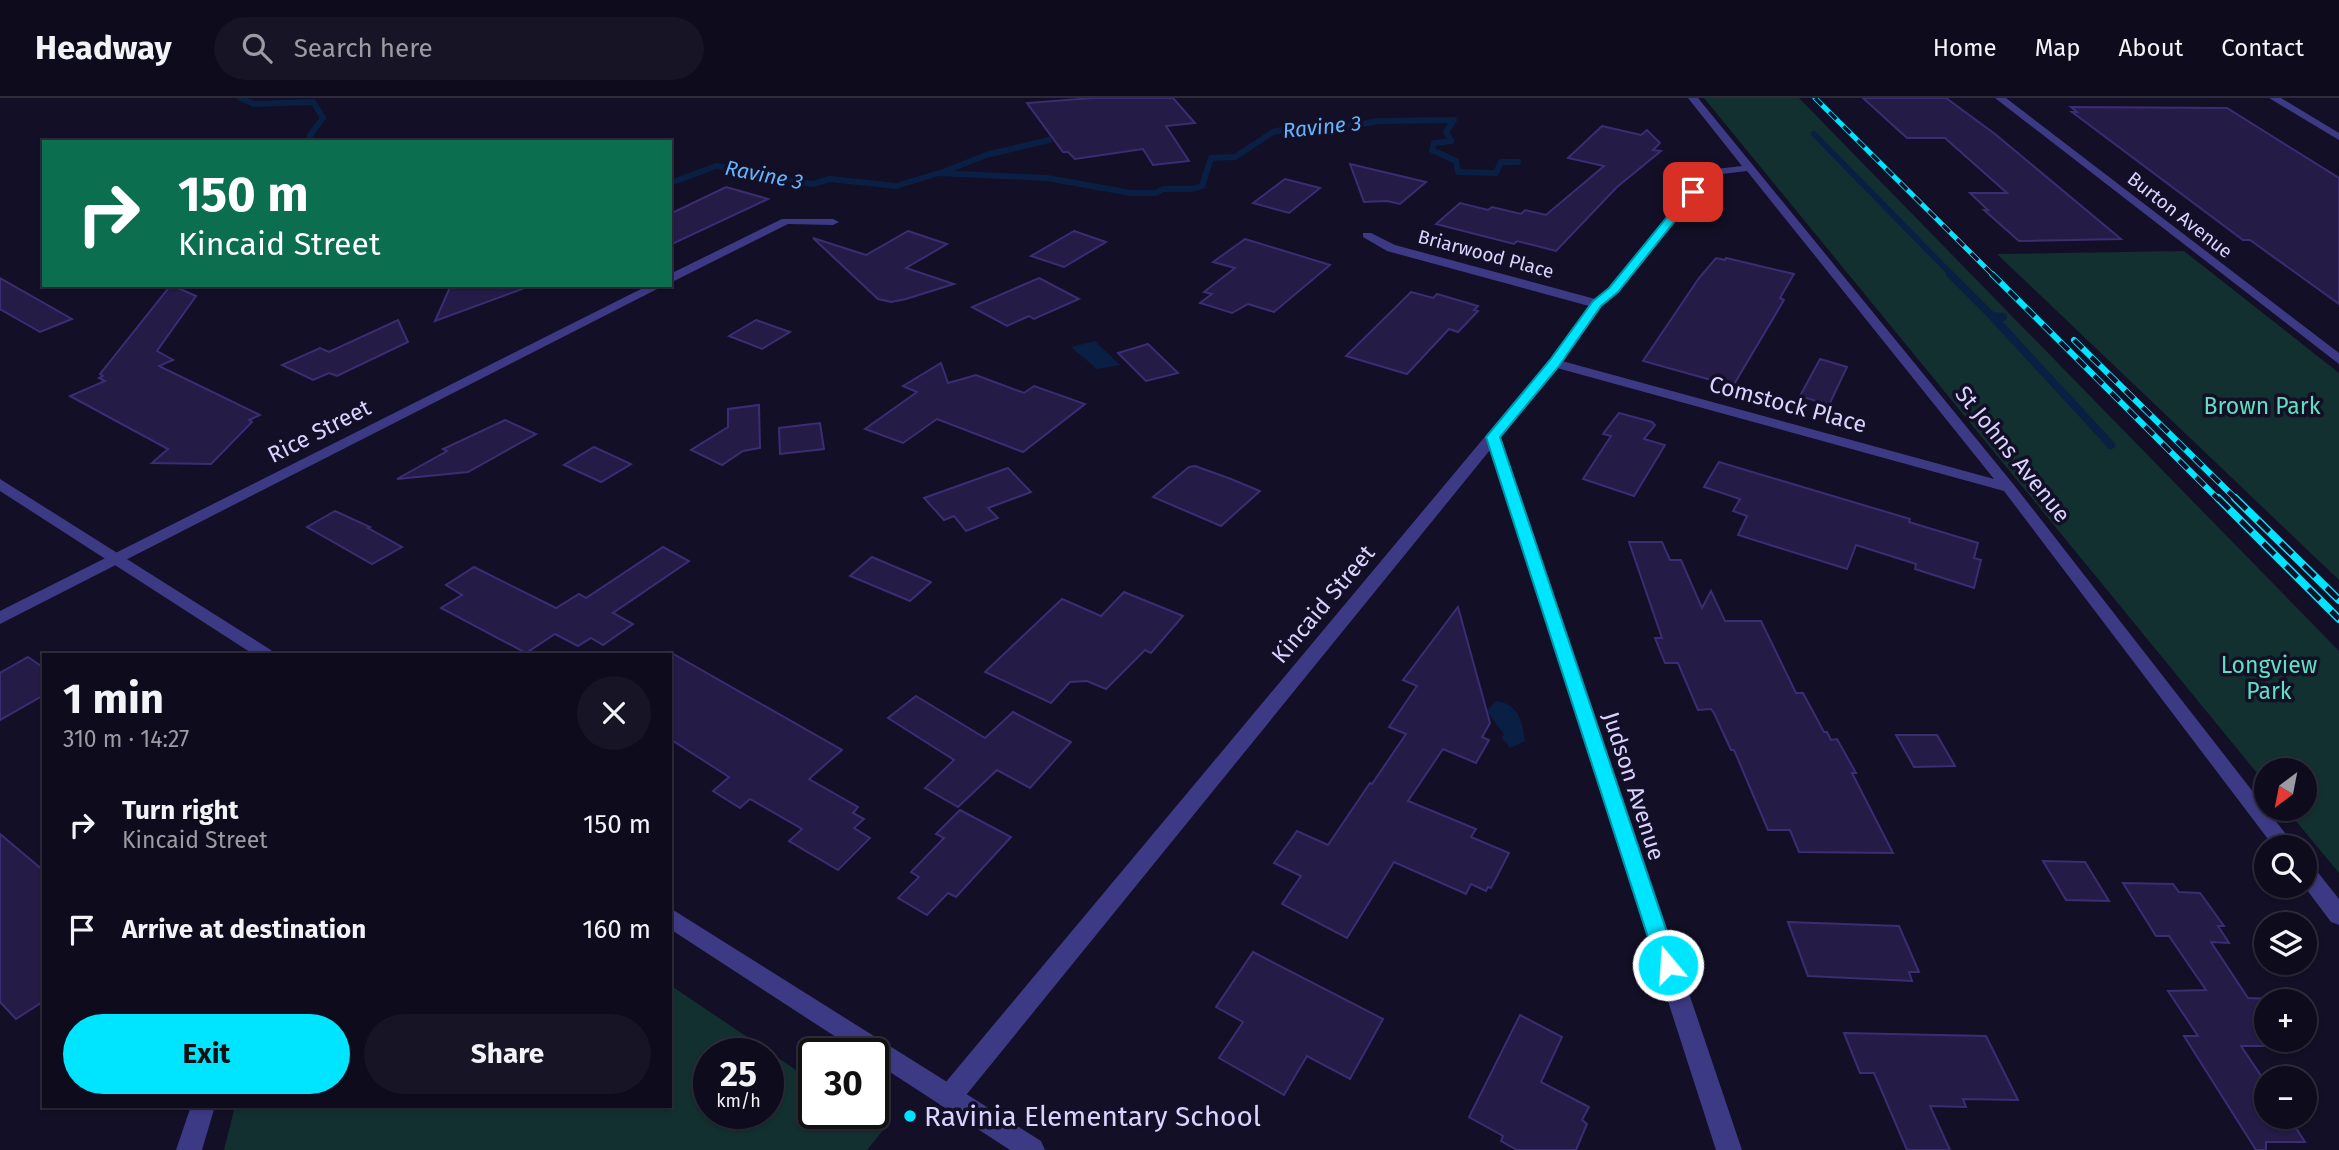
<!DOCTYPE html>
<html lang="en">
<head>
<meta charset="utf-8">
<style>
	body { margin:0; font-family:"Fira Sans",sans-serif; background:#171425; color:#f1f3f6; height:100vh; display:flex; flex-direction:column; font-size:26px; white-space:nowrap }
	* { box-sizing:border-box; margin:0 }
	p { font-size:23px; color:#9b9ba3 }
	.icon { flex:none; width:38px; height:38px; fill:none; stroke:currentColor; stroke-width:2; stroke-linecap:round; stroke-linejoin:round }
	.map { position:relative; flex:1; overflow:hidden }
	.drawer { position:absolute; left:42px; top:555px; width:630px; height:455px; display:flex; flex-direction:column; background:#0e0b1c; border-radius:0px; box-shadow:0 2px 5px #0004,0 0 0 2px #2e2b3b }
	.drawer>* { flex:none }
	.top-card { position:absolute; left:42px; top:42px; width:630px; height:147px; border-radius:0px; box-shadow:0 2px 5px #0004,0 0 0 2px #2e2b3b; background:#0b6e4f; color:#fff; overflow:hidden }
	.needle { width:46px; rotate:212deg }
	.controls { position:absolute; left:2254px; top:660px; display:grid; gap:14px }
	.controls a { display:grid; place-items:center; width:63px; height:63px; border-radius:50%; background:#0e0b1c; box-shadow:0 2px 5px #0004,0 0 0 2px #2e2b3b; font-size:35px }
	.speed { position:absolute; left:693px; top:940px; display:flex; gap:14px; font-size:35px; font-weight:700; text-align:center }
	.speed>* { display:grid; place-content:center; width:91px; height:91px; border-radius:50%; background:#0e0b1c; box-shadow:0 2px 5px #0004,0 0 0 2px #2e2b3b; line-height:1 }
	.speed small { font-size:18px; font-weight:400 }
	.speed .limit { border:4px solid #111; border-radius:10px; background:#fff; color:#111 }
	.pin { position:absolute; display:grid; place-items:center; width:60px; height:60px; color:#fff; margin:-30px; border-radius:14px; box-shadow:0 4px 10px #0006 }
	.me { position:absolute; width:77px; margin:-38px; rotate:342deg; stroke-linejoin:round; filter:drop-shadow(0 0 5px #0008) }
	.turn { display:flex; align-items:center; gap:24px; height:147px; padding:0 21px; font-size:32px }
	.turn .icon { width:91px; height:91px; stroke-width:2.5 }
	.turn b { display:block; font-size:49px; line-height:60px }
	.round { display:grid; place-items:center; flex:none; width:74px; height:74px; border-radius:37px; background:#171425 }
	.summary { display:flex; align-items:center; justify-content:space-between; height:119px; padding:0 21px }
	h1 { font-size:42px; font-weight:700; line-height:52px }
	.button { display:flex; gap:14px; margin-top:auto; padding:14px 21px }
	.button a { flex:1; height:80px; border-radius:42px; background:#00e5ff; color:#111; font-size:28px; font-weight:700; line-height:80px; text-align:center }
	.button a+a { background:#171425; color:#f1f3f6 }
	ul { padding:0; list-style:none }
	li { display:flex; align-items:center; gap:21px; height:105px; padding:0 21px }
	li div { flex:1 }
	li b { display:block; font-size:26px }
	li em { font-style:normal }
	header { display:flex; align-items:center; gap:42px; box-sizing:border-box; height:98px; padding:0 35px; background:#0e0b1c; border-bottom:2px solid #2e2b3b }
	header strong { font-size:33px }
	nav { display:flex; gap:38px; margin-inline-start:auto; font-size:24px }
	.search { width:490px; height:63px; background:#171425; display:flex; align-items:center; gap:18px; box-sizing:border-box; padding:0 24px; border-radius:38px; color:#9b9ba3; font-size:26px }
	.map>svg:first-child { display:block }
</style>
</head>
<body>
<header>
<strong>Headway</strong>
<div class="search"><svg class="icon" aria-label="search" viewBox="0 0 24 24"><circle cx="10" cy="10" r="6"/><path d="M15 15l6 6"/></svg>Search here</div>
<nav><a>Home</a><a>Map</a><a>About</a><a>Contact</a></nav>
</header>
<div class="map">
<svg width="2339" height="1052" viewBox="0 0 2339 1052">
	<rect width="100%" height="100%" fill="#130f26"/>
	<g fill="#12302f" fill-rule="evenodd">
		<path d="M1704 0H1799L2339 553V775L2286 711 2305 710V672H2266V686Z"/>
		<path d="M2184 153 2339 275V482L1997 156Z"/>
		<path d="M670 887 814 984V1015H860L884 1031 867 1052H224L235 1008H670ZM709 956H768V1015H709Z"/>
	</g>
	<g fill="#0a1f44">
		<path d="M1095 243 1120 267 1097 271 1071 249Z"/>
		<path d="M1496 603C1519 606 1522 623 1525 643L1510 650 1502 640 1504 636 1487 613Z"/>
	</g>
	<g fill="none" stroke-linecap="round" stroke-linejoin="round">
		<g stroke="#0a1f44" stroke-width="6">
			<path d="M240 0 254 6 313 4 323 20 310 37 309 44"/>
			<path d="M1814 36 1952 177"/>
			<path d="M943 74 986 57 1049 42"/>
			<path d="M670 85 716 68 766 74 790 83 813 86 830 81 896 88 939 75 1047 80 1131 95H1156L1163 91H1192L1202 88 1211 60 1235 59 1273 34 1299 28 1341 30 1378 23 1454 22 1446 34 1451 43 1434 45 1432 52 1456 63 1458 74 1496 75 1501 64H1518"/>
		</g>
		<g stroke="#0a1f44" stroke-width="8">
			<path d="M1950 176 1992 218 2003 219"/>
			<path d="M1992 218 2111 347"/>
		</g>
	</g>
	<g fill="#241b47" stroke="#3b2d73" stroke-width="2">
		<path d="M1093 0H1173L1195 25 1166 28 1189 63 1153 67 1143 51 1075 61 1068 54H1063L1027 5Z"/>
		<path d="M1863 0H1946L1995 36 2121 141 2019 143 1984 112H1988L1970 95H2007L1945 40H1907Z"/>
		<path d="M2071 9 2227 10 2339 80V206L2250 142H2243L2072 14H2077Z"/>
		<path d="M1602 28 1641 37 1647 32 1660 45 1653 52 1661 53 1617 89 1556 153 1517 143 1514 146 1436 126 1460 105 1488 112 1492 109 1521 116 1525 112 1546 117 1604 68 1568 60Z"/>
		<path d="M1350 66 1426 84 1400 106 1387 103 1364 104Z"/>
		<path d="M1285 81 1320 90 1289 115 1253 105Z"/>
		<path d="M726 89 768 101 670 147V116Z"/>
		<path d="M908 133 947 146 906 170 954 186 906 201 891 204 878 201 813 140 866 157Z"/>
		<path d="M1074 133 1106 144 1064 169 1031 158Z"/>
		<path d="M1245 141 1291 155 1330 167 1274 214 1248 206 1232 215 1200 205 1212 196 1204 194 1235 170 1213 164Z"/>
		<path d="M1716 160 1725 162 1726 160 1794 176 1780 200 1784 202 1733 288 1643 263 1699 180Z"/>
		<path d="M0 180 72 221 40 234 0 211Z"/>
		<path d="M1039 180 1079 201 1034 221 1029 218 1007 228 972 209Z"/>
		<path d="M171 187 196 198 157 253 173 262 159 268 260 317 249 322 252 324 211 366 152 365 168 351 70 298 105 283 99 280 103 278 100 276Z"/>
		<path d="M451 187H524L525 190 435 223Z"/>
		<path d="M1411 194 1433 200 1437 196 1478 208 1474 212 1478 213 1458 234 1449 231 1407 276 1346 258Z"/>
		<path d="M398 222 408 244 337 278 329 275 313 282 282 267 320 250 329 254Z"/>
		<path d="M756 222 790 234 762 251 729 238Z"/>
		<path d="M1148 246 1178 275 1146 283 1118 255Z"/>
		<path d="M1820 261 1847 269 1829 307 1800 298Z"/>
		<path d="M941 265 948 285 976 277 1024 295 1034 288 1085 306 1023 354 937 321 903 345 865 331 917 294 903 288Z"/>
		<path d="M759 307 760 350 743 353 722 367 691 352 728 329V311Z"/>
		<path d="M1619 315 1652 324 1655 327 1644 341 1665 347 1634 398 1583 381 1611 338 1603 336Z"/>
		<path d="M505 322 536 336 468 374 397 381 447 353 443 351Z"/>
		<path d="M820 325 824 351 780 356 779 330Z"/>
		<path d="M594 349 631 366 601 384 564 367Z"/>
		<path d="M1719 364 1910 421 1909 424 1978 445 1974 460 1981 462 1974 490 1915 471 1916 466 1856 447 1847 471 1738 437 1747 418 1733 413 1740 401 1704 389Z"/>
		<path d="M1195 368 1231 381 1260 393 1221 428 1153 399 1189 369Z"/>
		<path d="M1008 370 1031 394 988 410 998 420 966 433 954 418 944 422 924 400Z"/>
		<path d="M335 413 370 429 368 430 402 449 372 466 307 429Z"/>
		<path d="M1629 444H1662L1670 462H1681L1702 510 1711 493 1725 523H1761L1796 595H1803L1824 634H1827L1831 642 1837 641 1856 675H1852L1893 755 1799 754 1790 732H1768L1734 652H1731L1714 615 1711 611 1698 612 1678 565H1665L1655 540H1662Z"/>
		<path d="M663 449 689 463 613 515 633 526 603 547 591 540 578 548 555 536 526 555 441 510 462 497 446 487 474 469 556 510 579 496 586 500Z"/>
		<path d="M872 459 931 484 910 503 850 478Z"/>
		<path d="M1124 494 1183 518 1151 555 1145 552 1106 591 1087 583 1070 584 1051 605 985 574 1062 501 1101 518Z"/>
		<path d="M1458 509 1490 625 1482 639 1489 642 1476 665 1443 651 1408 703 1476 731 1471 739 1509 755 1491 790 1488 789 1486 793 1471 786 1466 796 1394 764 1347 840 1282 806 1301 778 1274 765 1297 733 1328 747 1370 685 1372 686 1406 636 1389 629 1417 588 1403 582Z"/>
		<path d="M670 554 842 652 809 681 858 709 853 715 864 721 854 730 870 740 838 772 789 743 802 731 750 701 740 710 713 693 729 679 670 641Z"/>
		<path d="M28 559 44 570V597L0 622V575Z"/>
		<path d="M916 598 985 640 1013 614 1071 644 1030 690 997 672 958 709 925 690 954 662 888 620Z"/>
		<path d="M1896 637H1937L1955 668 1914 669Z"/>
		<path d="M960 712 1011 739 956 799 948 795 927 817 898 800 919 779 911 774 944 740 936 736Z"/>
		<path d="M0 736 44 773V903L16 921 0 904Z"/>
		<path d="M2043 763 2085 764 2109 803 2066 802Z"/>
		<path d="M2123 785 2173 786 2179 794 2200 795 2224 828H2218L2229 845 2211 844 2248 900 2276 901 2278 903H2266V942H2275L2280 948H2241L2266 985V1018H2288L2305 1044H2266V1052H2256L2184 938H2198L2168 893 2206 892 2169 838H2156Z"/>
		<path d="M1788 824 1899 828 1919 874H1909L1912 883 1808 878Z"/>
		<path d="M1253 854 1383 921 1350 981 1307 958 1284 997 1219 960 1243 924 1216 909Z"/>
		<path d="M1520 917 1562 939 1541 984 1589 1009 1582 1022 1587 1026 1576 1052H1517L1501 1043 1503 1038 1469 1019Z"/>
		<path d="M1844 935 1986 938 2018 1002 1963 1001 1966 1009 1930 1008 1950 1052H1907L1874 975H1860Z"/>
	</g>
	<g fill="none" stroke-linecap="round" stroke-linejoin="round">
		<g fill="#3d3a85" fill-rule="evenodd">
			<path d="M1688 0H1698L2014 387 2296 749H2274L2004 393 1557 270 1501 340 1742 1052H1716L1490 352 958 1007 949 1011 940 1007 937 999 940 991 1549 262 1589 208 1387 153 1363 139V135H1371L1395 147 1595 201 1609 189 1707 72 1742 68ZM1747 73 1994 381 1562 263 1601 209 1617 195 1714 77Z"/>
			<path d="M1995 0H2006L2339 255V266Z"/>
			<path d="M2269 0H2281L2339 35V42Z"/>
			<path d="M782 121H833L839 124 833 127 788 126 670 185V176Z"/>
			<path d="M649 187H665L0 526V513Z"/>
			<path d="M2305 764 2312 767 2339 801V827L2331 824 2304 788Z"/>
			<path d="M191 1008H215L202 1052H176Z"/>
		</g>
		<g fill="#3d3a85" fill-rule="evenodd">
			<path d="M0 381 271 552 274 556H253L0 393Z"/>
			<path d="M670 810 1041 1043 1045 1052H1010L873 963V956H862L670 831Z"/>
		</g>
		<g stroke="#00e5ff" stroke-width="5">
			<path id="rail-far2" d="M1815 0 1993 177"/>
		</g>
		<g stroke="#00e5ff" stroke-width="6">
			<g id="rail-far1">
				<path d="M1992 176 2219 402"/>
				<path d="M2074 242 2237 402"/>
			</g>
		</g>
		<g stroke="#00e5ff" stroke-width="8">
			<g id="rail">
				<path d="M2218 400 2339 521"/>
				<path d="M2235 400 2339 502"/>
			</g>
		</g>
		<use href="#rail-far2" stroke="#130f26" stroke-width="3.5" stroke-dasharray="10" stroke-linecap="butt"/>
		<use href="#rail-far1" stroke="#130f26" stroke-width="4.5" stroke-dasharray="12" stroke-linecap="butt"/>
		<use href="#rail" stroke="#130f26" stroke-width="5" stroke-dasharray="16" stroke-linecap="butt"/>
	</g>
	<path fill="#00e5ff" stroke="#0095a6" stroke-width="2" d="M1689 92 1698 94 1618 194 1601 208 1559 268 1500 339 1678 867 1675 873 1668 875 1660 873 1657 867 1486 339 1550 262 1593 203 1609 190Z"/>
	<circle fill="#00e5ff" stroke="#130f26" stroke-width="2.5" cx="910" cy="1018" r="7"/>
	<g text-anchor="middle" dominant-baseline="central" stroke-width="7" stroke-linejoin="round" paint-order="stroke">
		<g font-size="19" fill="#d9d4ff" stroke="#130f26">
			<text transform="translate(2180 117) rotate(38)">Burton Avenue</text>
			<text transform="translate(1486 156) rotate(15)">Briarwood Place</text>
		</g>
		<g font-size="21" font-style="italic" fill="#62b6ff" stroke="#130f26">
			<text transform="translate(1322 29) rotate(-6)">Ravine 3</text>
			<text transform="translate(764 77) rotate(11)">Ravine 3</text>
		</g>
		<g font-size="23" fill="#d9d4ff" stroke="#130f26">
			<text transform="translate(1788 306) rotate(15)">Comstock Place</text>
			<text transform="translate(319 333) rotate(-27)">Rice Street</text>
			<text transform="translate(2013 356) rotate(51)">St Johns Avenue</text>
			<text transform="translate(1323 506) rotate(-50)">Kincaid Street</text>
			<text transform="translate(1634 688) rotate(72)">Judson Avenue</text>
		</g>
		<g font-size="23" fill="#5fe0c0" stroke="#130f26">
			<text x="2262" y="308">Brown Park</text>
			<text x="2269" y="567">Longview<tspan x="2269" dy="26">Park</tspan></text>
		</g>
		<g font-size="28" fill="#d9d4ff" stroke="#130f26" text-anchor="start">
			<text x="924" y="1018">Ravinia Elementary School</text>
		</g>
	</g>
</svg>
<div class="controls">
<a><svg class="needle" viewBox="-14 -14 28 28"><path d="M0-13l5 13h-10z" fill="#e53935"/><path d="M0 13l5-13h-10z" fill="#9b9ba3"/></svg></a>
<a><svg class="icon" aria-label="search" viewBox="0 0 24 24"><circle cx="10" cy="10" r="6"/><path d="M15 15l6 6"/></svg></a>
<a><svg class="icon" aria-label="layers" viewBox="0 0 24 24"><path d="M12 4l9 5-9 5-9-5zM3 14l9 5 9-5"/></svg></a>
<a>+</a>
<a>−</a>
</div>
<div class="speed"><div>25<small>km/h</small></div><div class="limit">30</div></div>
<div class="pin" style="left:1693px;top:94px;background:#d93025"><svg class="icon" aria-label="arrive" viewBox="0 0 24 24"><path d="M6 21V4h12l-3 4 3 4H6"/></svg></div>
<svg class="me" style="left:1668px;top:867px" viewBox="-20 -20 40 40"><circle r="17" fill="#00e5ff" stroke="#fff" stroke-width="3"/><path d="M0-11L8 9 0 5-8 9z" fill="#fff"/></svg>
<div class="top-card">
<div class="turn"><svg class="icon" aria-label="right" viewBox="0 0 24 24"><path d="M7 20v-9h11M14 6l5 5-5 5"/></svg><div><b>150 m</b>Kincaid Street</div></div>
</div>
<section class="drawer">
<div class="summary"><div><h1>1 min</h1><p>310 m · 14:27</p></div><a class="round"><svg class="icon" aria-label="close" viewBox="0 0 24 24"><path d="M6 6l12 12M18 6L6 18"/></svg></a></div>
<ul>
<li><svg class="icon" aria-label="right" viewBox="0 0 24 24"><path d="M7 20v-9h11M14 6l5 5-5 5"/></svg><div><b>Turn right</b><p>Kincaid Street</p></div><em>150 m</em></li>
<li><svg class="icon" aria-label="arrive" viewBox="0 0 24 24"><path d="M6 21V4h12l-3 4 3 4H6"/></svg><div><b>Arrive at destination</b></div><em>160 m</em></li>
</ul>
<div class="button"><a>Exit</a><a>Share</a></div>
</section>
</div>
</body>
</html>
